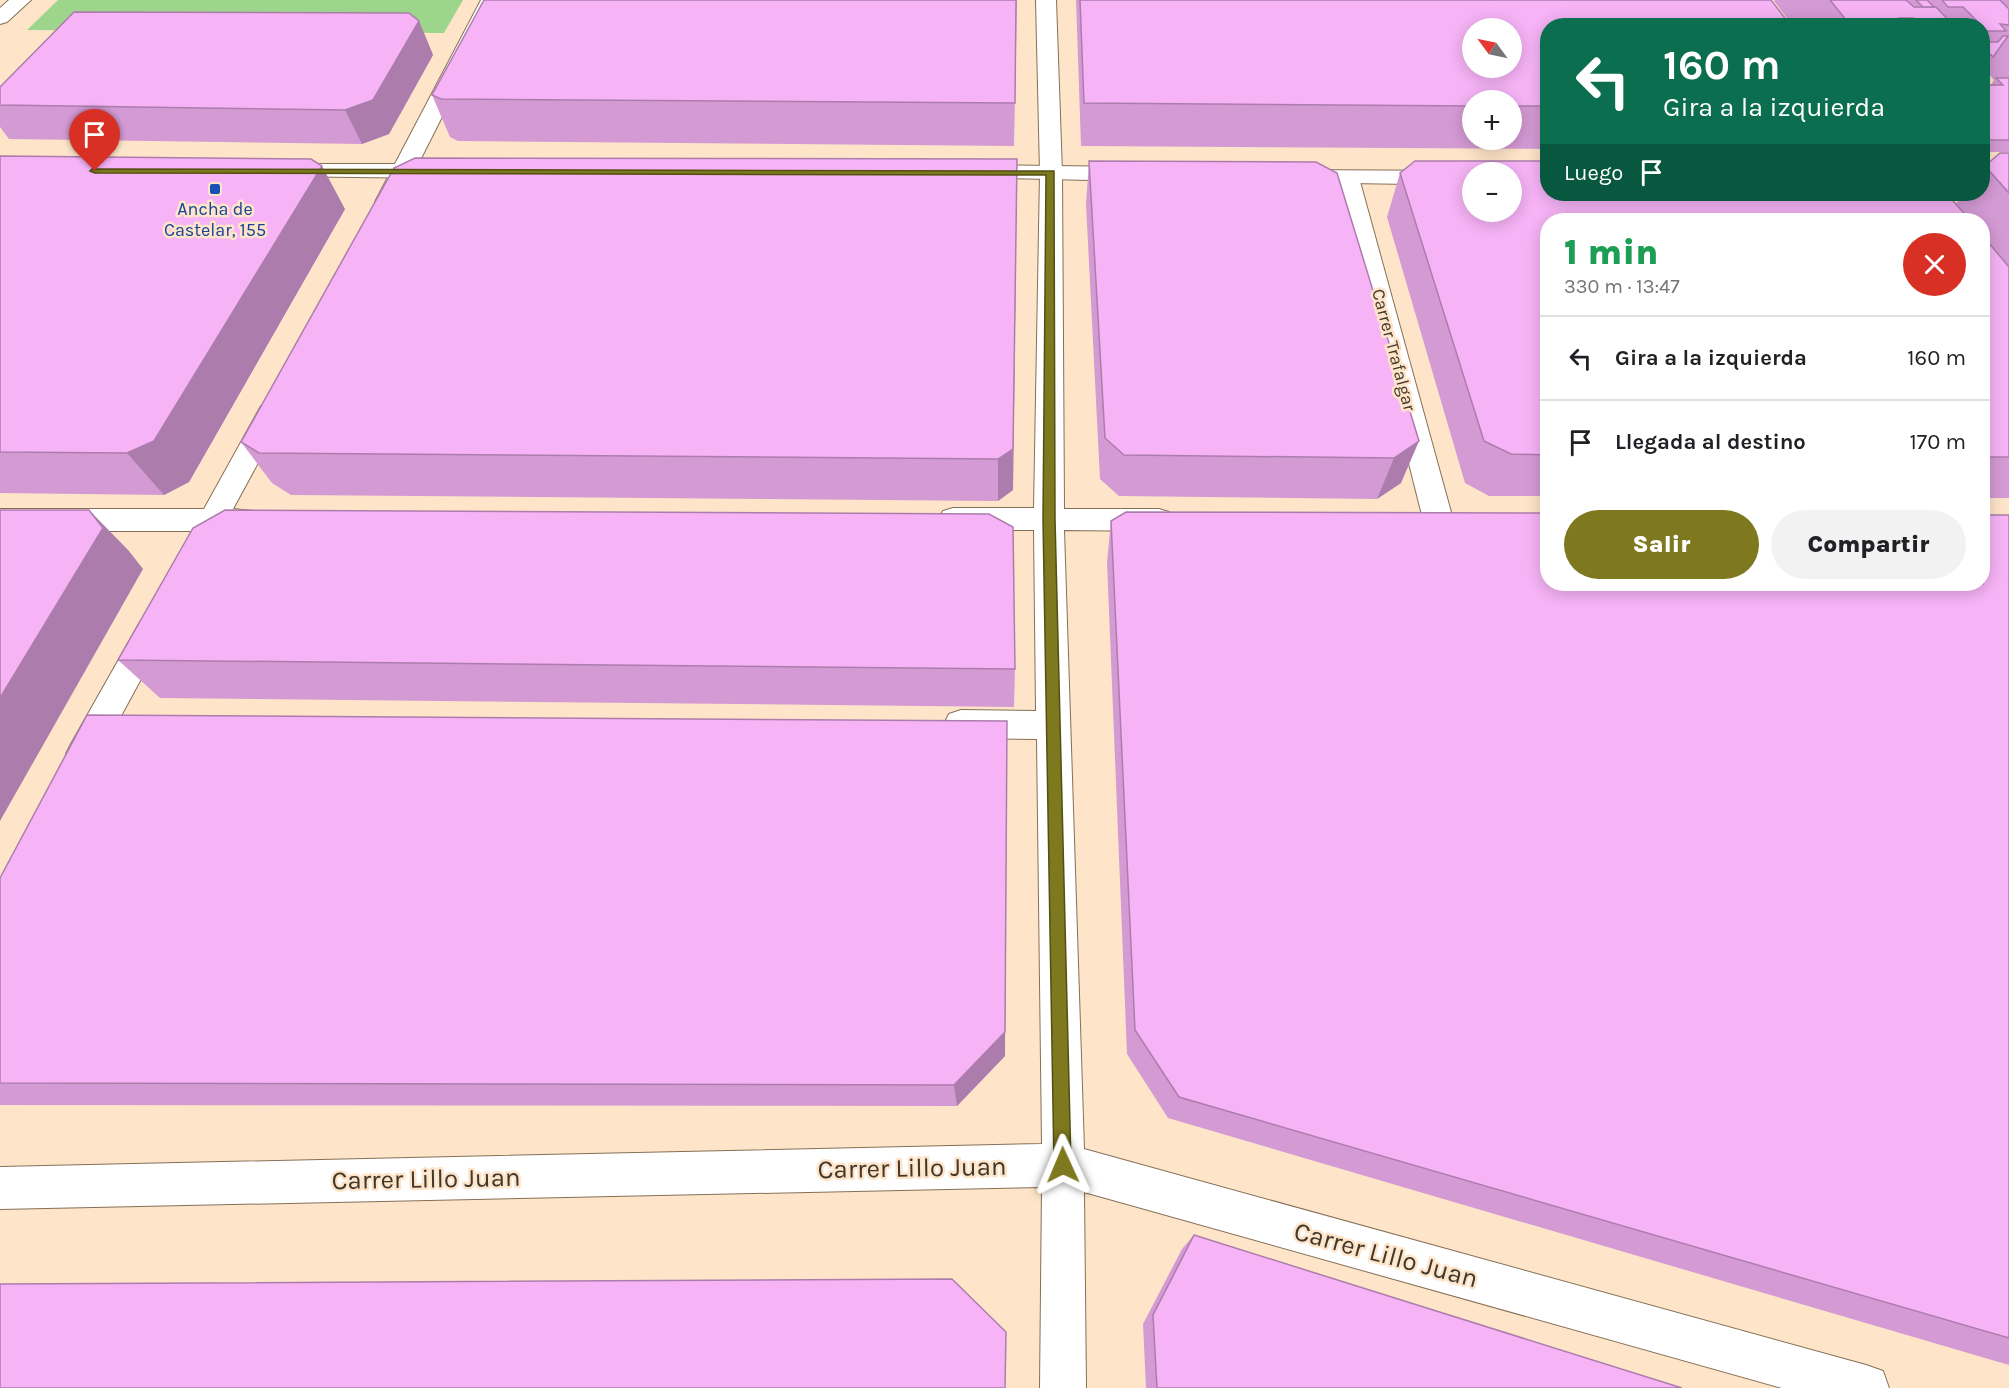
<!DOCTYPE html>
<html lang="es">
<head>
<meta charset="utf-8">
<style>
	body { margin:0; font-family:Karla,sans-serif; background:#f2f2f2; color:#202124; height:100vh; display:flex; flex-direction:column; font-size:22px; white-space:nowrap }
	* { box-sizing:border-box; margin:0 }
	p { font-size:20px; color:#757577 }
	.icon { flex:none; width:33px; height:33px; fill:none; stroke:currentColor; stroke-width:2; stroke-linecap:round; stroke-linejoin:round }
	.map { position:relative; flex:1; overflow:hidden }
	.panel { position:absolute; left:1540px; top:213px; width:450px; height:378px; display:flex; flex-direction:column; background:#fff; border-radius:24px; box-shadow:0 3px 15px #0003 }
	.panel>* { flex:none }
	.top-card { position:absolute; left:1540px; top:18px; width:450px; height:183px; border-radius:24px; box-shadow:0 3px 15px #0003; background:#0b6e4f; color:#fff; overflow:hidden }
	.needle { width:39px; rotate:303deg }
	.fabs { position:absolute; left:1462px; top:18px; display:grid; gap:12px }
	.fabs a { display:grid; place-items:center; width:60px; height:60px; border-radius:50%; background:#fff; box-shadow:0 3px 15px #0003; font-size:30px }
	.pin { position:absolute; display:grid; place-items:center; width:51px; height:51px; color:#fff; margin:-62px -26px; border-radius:50% 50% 50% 0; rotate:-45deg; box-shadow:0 0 6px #0007 }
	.pin .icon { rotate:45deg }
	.me { position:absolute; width:66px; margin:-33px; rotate:359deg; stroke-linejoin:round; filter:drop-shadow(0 0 4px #0008) }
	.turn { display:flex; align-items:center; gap:21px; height:126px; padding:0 24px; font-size:27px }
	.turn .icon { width:78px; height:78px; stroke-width:2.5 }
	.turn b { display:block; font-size:42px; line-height:51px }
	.then { display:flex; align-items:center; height:57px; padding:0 24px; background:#0003; gap:12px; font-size:22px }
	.round { display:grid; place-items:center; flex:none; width:63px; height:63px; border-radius:32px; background:#f2f2f2 }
	.head { display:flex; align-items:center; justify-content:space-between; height:102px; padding:0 24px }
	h1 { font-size:36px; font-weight:800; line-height:45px; color:#1e9e55 }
	.button { display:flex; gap:12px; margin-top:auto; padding:12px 24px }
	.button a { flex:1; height:69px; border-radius:36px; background:#7e791e; color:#fff; font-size:24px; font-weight:800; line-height:69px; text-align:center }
	.button a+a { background:#f2f2f2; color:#202124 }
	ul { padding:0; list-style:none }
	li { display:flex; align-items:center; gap:18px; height:84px; padding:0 24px; border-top:2px solid #e0e0e0 }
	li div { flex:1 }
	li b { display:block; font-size:22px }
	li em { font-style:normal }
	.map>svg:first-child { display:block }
</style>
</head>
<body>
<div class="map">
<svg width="2009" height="1388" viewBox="0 0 2009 1388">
	<rect width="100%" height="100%" fill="#fee5c9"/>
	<path fill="#9ed58c" d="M58 0H463L444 33 27 30Z"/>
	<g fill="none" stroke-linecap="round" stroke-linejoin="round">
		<g stroke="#857057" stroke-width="2">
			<g id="minor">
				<path d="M9 0H31L7 22 0 24V8Z"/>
				<path d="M481 0H501L399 202 395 207H379L375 202Z"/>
				<path d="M1036 0H1056L1062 173 1064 509H1159L1169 512 1174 520 1169 528 1159 531 1064 530 1084 1149 1866 1365 1883 1371 1889 1388H1782L1084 1192 1086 1388H1040L1042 1187 0 1209V1167L1042 1144 1037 739 961 738 949 734 944 724 949 714 961 710 1036 711 1034 530H953L943 527 938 519 943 511 953 508H1034L1040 173Z"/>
				<path d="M1348 171 1356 173 1359 178 1454 523 1449 531 1439 534 1429 531 1424 523 1337 178 1340 173Z"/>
				<path d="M271 404 281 406 285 413 233 509 263 512 268 520 263 528 253 531H222L215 544 204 547 193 544 189 536 192 531H0V509H204L261 406Z"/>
				<path d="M151 618 162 622 167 631 95 764 83 769 71 764 66 754 71 744 140 622Z"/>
			</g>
		</g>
		<g stroke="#857057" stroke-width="2">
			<g id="secondary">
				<path d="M281 164H436L444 166 447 171 444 176 436 178 273 176 270 171 273 166Z"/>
				<path d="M971 165 1132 167 1140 169 1143 174 1140 179 1132 181 963 177 960 172 963 167Z"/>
				<path d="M1295 170 1473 171 1478 172H1473V185L1287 182 1284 177 1287 172Z"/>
			</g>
		</g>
		<use href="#minor" fill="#fff" fill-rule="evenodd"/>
		<use href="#secondary" fill="#fff" fill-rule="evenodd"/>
	</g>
	<g fill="#d49ad4" fill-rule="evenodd">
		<path d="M1017 0 1014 146 458 141 450 137 432 95Z"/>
		<path d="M1076 0H1771L1548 26V149L1081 146ZM1473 100H1512V140H1473Z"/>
		<path d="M1775 0H2009V152H1983V85H1991L1994 80 1983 68V26H1793L1774 1Z"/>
		<path d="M419 21 433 55 389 134 362 144 9 139 0 127V87Z"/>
		<path d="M2009 153V498H1983V220H1548V496H1489L1465 483 1387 217 1400 173 1956 204 1964 194H1983V169L1985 166Z"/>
		<path d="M0 156 345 209 189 482 164 495 0 493Z"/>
		<path d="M1017 159 1013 490 998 501 291 495 272 483 241 442Z"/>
		<path d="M1089 161 1316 162 1401 483 1377 499 1119 496 1100 479 1086 204Z"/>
		<path d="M2009 515V1365L1168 1118 1127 1054 1107 562 1111 521Z"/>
		<path d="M118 660 1015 669 1014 707 160 698Z"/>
		<path d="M0 878 1005 1056 957 1106 0 1105Z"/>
		<path d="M1194 1235 1682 1388H1146L1143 1324 1182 1249Z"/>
	</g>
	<g fill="#ac7dac">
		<path d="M419 21 433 55 389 134 362 144 345 110Z"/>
		<path d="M1017 159 1013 490 998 501V459Z"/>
		<path d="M322 166 345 209 189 482 164 495 127 453Z"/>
		<path d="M1419 441 1401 483 1377 499 1394 458Z"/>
		<path d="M89 510 129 551 143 569 0 821V698Z"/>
		<path d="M1007 721 1005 1056 957 1106 954 1085Z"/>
	</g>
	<g fill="#f6b3f6" stroke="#ac7dac" stroke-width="1.5" fill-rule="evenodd">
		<path d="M484 0H1016L1015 103 441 99 432 95Z"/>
		<path d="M1080 0H1771L1791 26H1548V106H1512V100H1473V106L1084 103ZM1473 28H1512V68H1473Z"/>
		<path d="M1830 0H1906L1914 7H1936L1953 25H1920L1913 18H1899L1906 26H1851Z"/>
		<path d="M1916 0H1927L1934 7H1923Z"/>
		<path d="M1942 0H2000L2009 9V25L2000 24 2006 31H1987L1983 27V26H1982L1963 7H1948Z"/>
		<path d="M74 12 409 13 419 21 373 100 345 110 0 105V87Z"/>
		<path d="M2003 36H2008L1993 57 1983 47V42H1998Z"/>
		<path d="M1996 78H2009V140H1983V85H2003Z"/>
		<path d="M2000 153H2009V193L1985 166Z"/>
		<path d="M0 156 311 159 322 166 154 441 127 453 0 452Z"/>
		<path d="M415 158 1017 159 1013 449 998 459 259 453 241 442 394 168Z"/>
		<path d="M1089 161 1316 162 1337 173 1419 441 1394 458 1124 455 1105 438Z"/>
		<path d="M1415 161H1548V194H1947L1970 220H1548V455L1511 454 1484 441 1400 173ZM1473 172H1512V212H1473Z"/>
		<path d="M1983 236 2009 267V457H1983Z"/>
		<path d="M0 510H89L103 528 0 698Z"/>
		<path d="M225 510 989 514 1013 527 1015 669 118 660 193 528Z"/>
		<path d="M1126 512 1548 513V584H1983V515H2009V1338L1179 1097 1135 1030 1111 521Z"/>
		<path d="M87 715 1007 721 1005 1032 954 1085 0 1083V878Z"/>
		<path d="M1194 1235 1682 1388H1157L1153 1315Z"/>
		<path d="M952 1279 1006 1332 1005 1388H0V1284Z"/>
	</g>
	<path fill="#7e791e" stroke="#524f14" stroke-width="1.5" d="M92 169 1054 171 1055 519 1071 1165 1069 1171 1063 1174 1056 1171 1054 1165 1043 519 1046 175 95 173 90 171Z"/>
	<rect fill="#1a4fb4" stroke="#fee5c9" stroke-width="2" x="209" y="183" width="12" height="12" rx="3"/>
	<g text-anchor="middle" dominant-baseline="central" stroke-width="5" stroke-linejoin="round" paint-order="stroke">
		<g font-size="18" fill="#164399" stroke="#fee5c9">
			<text x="215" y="209">Ancha de<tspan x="215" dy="21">Castelar, 155</tspan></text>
		</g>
		<g font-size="18" fill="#41372c" stroke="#fee5c9">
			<text transform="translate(1394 350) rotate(75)">Carrer Trafalgar</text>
		</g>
		<g font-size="26" fill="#41372c" stroke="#fee5c9">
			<text transform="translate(912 1168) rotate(-1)">Carrer Lillo Juan</text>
			<text transform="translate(426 1179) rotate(-1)">Carrer Lillo Juan</text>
			<text transform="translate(1386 1255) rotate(15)">Carrer Lillo Juan</text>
		</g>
	</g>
</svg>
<div class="fabs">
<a><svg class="needle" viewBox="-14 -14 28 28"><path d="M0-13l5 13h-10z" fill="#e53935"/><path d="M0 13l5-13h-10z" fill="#757577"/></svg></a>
<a>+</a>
<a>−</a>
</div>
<div class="pin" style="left:95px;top:171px;background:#d93025"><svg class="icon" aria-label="arrive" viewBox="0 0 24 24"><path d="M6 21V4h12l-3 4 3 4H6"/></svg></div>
<svg class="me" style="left:1063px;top:1165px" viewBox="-20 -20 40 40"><path d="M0-17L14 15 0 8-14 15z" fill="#7e791e" stroke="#fff" stroke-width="4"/></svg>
<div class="top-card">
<div class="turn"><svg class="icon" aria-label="left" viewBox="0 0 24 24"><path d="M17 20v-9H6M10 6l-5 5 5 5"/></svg><div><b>160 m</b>Gira a la izquierda</div></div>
<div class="then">Luego<svg class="icon" aria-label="arrive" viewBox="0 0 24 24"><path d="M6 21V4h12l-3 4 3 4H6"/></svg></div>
</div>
<section class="panel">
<div class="head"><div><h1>1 min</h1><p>330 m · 13:47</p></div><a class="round" style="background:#d93025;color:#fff"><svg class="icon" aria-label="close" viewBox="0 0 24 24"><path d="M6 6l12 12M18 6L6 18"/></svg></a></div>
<ul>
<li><svg class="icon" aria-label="left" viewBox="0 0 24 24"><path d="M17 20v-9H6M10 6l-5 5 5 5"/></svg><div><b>Gira a la izquierda</b></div><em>160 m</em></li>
<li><svg class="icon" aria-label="arrive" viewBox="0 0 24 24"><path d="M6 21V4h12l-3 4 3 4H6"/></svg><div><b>Llegada al destino</b></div><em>170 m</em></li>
</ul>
<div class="button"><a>Salir</a><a>Compartir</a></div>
</section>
</div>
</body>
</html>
